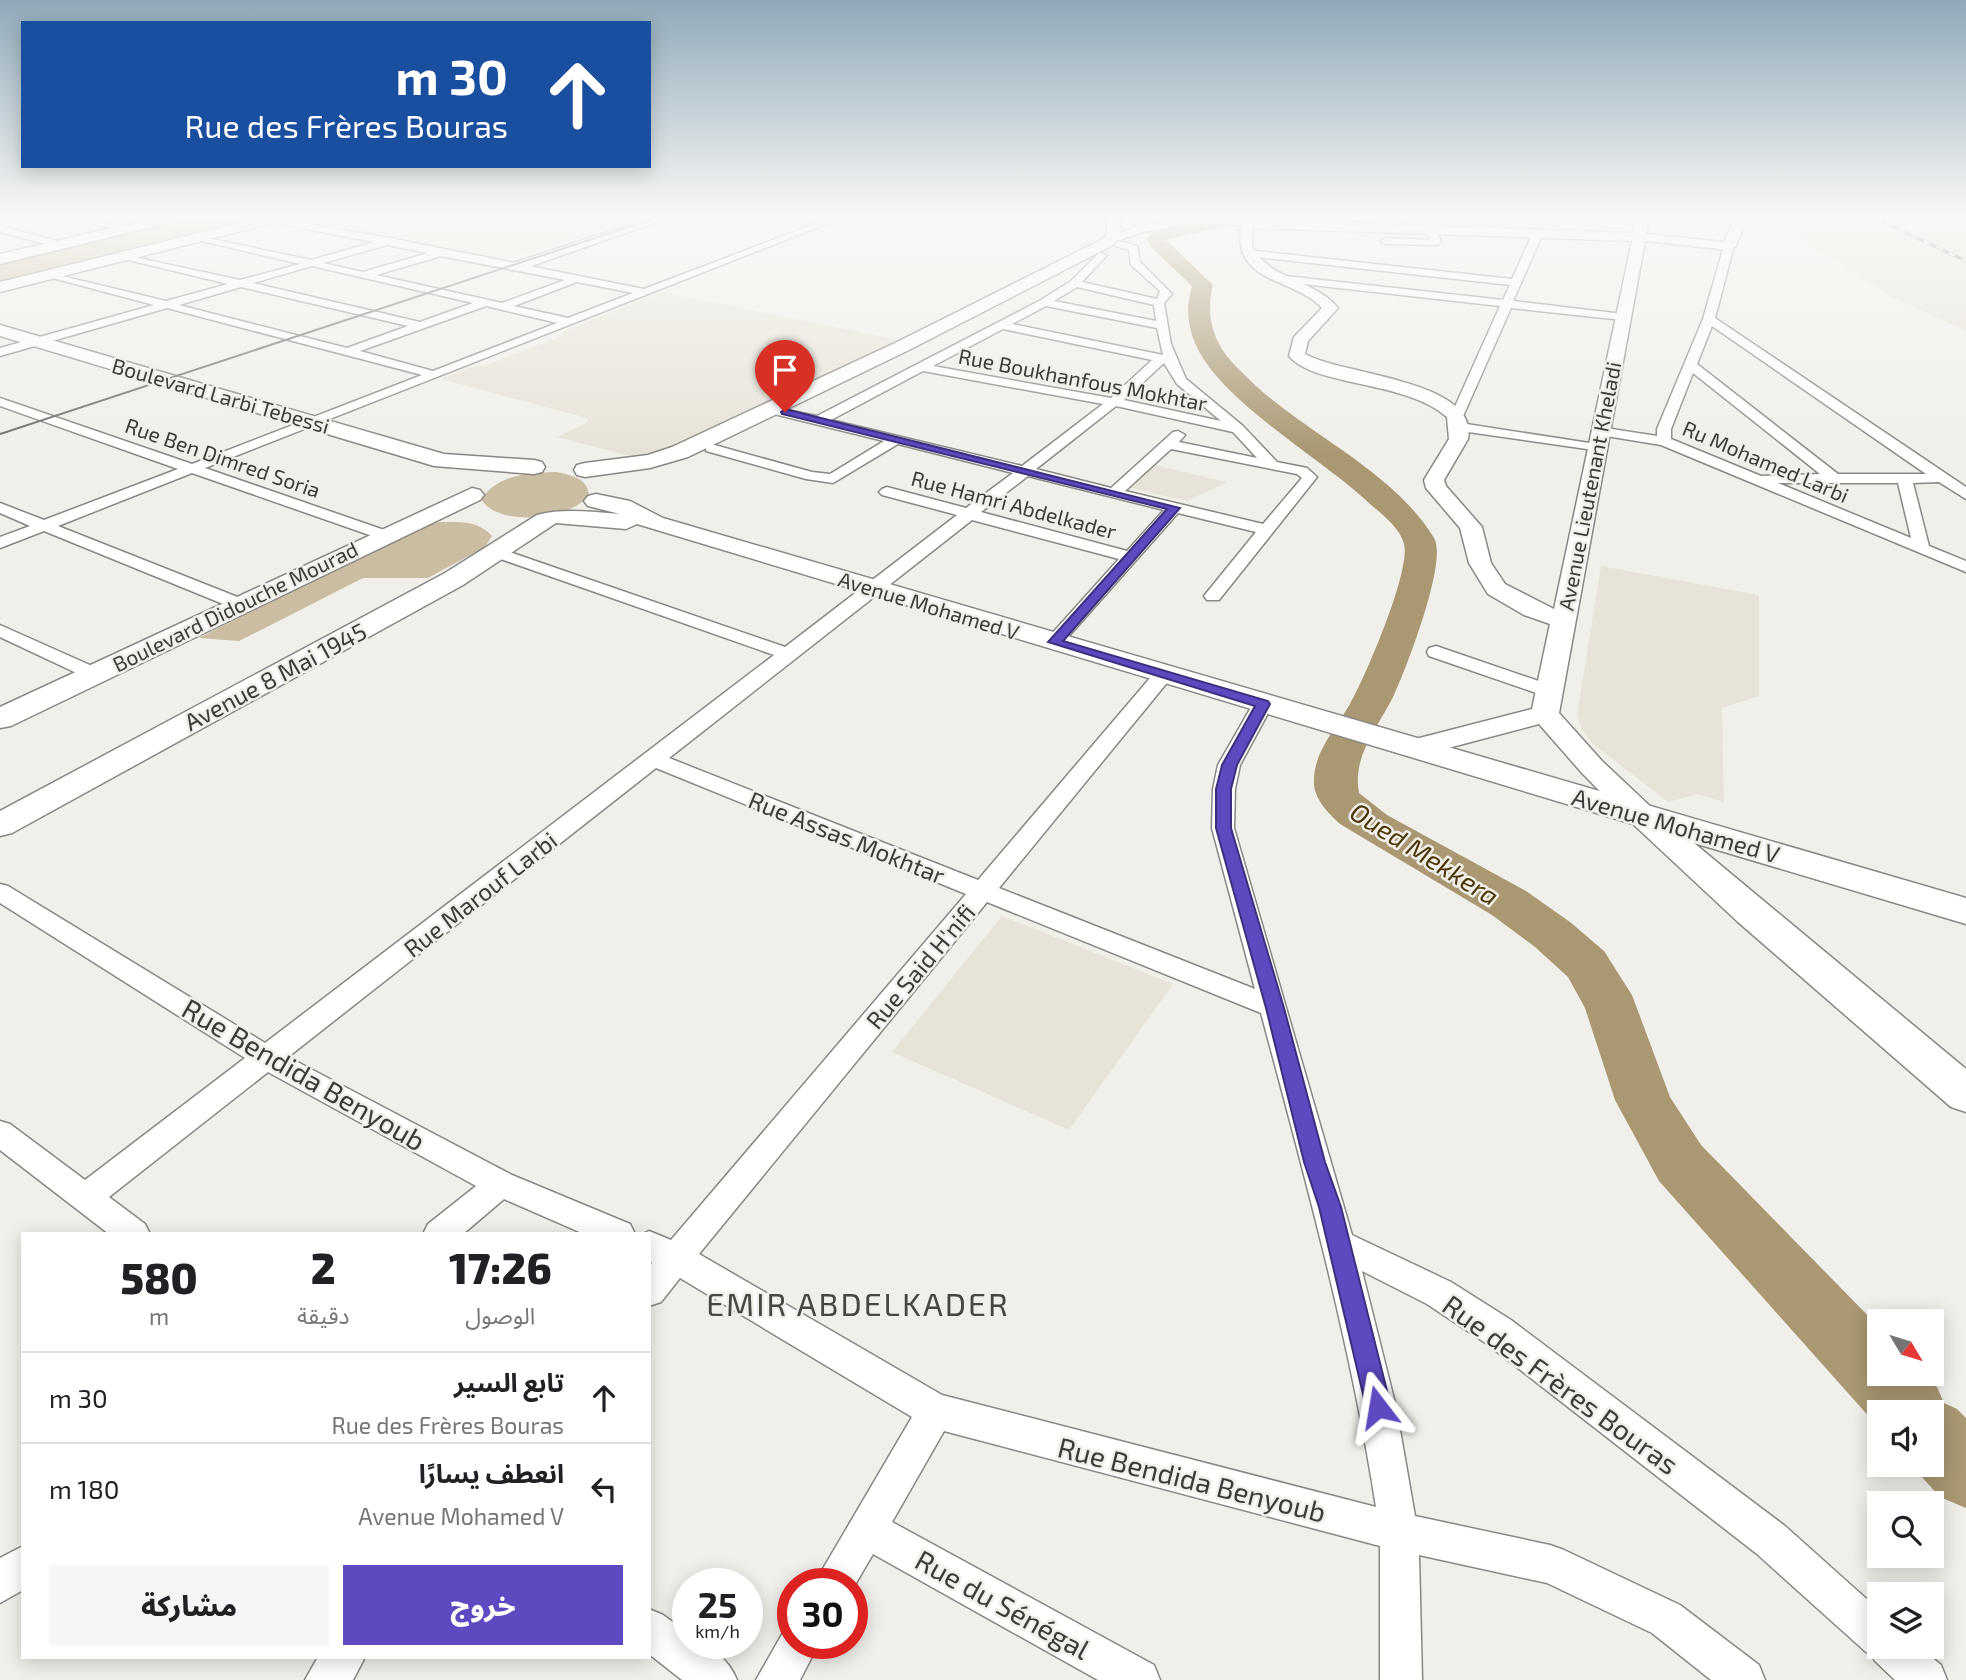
<!DOCTYPE html>
<html lang="ar">
<head>
<meta charset="utf-8">
<style>
	body { margin:0; font-family:"Exo 2","Noto Sans Arabic",sans-serif; background:#f6f6f6; color:#202124; direction:rtl; height:100vh; display:flex; flex-direction:column; font-size:26px; white-space:nowrap }
	* { box-sizing:border-box; margin:0 }
	p { font-size:23px; color:#757577 }
	.icon { flex:none; width:38px; height:38px; fill:none; stroke:currentColor; stroke-width:2; stroke-linecap:round; stroke-linejoin:round }
	.map { position:relative; flex:1; overflow:hidden; direction:ltr }
	.panel { position:absolute; left:21px; top:1232px; width:630px; height:427px; display:flex; flex-direction:column; background:#fff; border-radius:0px; box-shadow:0 4px 18px #0003; direction:rtl }
	.panel>* { flex:none }
	.guide { position:absolute; left:21px; top:21px; width:630px; height:147px; border-radius:0px; box-shadow:0 4px 18px #0003; direction:rtl; background:#1a4fa0; color:#fff; overflow:hidden }
	.needle { width:46px; rotate:128deg }
	.tools { position:absolute; left:1867px; top:1309px; display:grid; gap:14px }
	.tools a { display:grid; place-items:center; width:77px; height:77px; border-radius:0px; background:#fff; box-shadow:0 4px 18px #0003; font-size:35px }
	.speed { position:absolute; left:672px; top:1568px; display:flex; gap:14px; font-size:35px; font-weight:700; text-align:center }
	.speed>* { display:grid; place-content:center; width:91px; height:91px; border-radius:50%; background:#fff; box-shadow:0 4px 18px #0003; line-height:1 }
	.speed small { font-size:18px; font-weight:400 }
	.speed .limit { border:10px solid #d22; background:#fff; color:#111 }
	.pin { position:absolute; display:grid; place-items:center; width:60px; height:60px; color:#fff; margin:-72px -30px; border-radius:50% 50% 50% 0; rotate:-45deg; box-shadow:0 0 7px #0007 }
	.pin .icon { rotate:45deg }
	.me { position:absolute; width:77px; margin:-38px; rotate:346deg; stroke-linejoin:round; filter:drop-shadow(0 0 5px #0008) }
	.turn { display:flex; align-items:center; gap:24px; height:147px; padding:0 28px; font-size:32px }
	.turn .icon { width:91px; height:91px; stroke-width:2.5 }
	.turn b { display:block; font-size:49px; line-height:60px }
	.eta { display:flex; justify-content:space-evenly; align-items:center; height:119px; text-align:center }
	.eta b { font-size:42px; font-weight:800; line-height:49px }
	.cta { display:flex; gap:14px; margin-top:auto; padding:14px 28px }
	.cta a { flex:1; height:80px; border-radius:0px; background:#5e49c1; color:#fff; font-size:28px; font-weight:800; line-height:80px; text-align:center }
	.cta a+a { background:#f6f6f6; color:#202124 }
	ul { padding:0; list-style:none }
	li { display:flex; align-items:center; gap:21px; height:91px; padding:0 28px; border-top:2px solid #e0e0e0 }
	li div { flex:1 }
	li b { display:block; font-size:26px }
	li em { font-style:normal }
	.map>svg:first-child { display:block }
</style>
</head>
<body>
<div class="map">
<svg width="1966" height="1680" viewBox="0 0 1966 1680">
	<rect width="100%" height="100%" fill="#f1efea"/>
	<g fill="#e8e3d8">
		<path d="M294 217H643L503 260 290 218Z"/>
		<path d="M1856 217H1966V331L1888 295 1788 230H1882Z"/>
		<path d="M661 292 899 340 665 450 641 456H629L557 437 586 423 589 420 587 418 441 379 472 367 486 365 562 336 564 334 562 332Z"/>
		<path d="M1154 465 1227 482 1187 501 1128 487Z"/>
		<path d="M1601 566 1759 595V696L1722 708 1724 802 1697 794 1668 802 1592 743 1581 728 1577 715Z"/>
		<path d="M1002 916 1173 984 1069 1130 892 1052Z"/>
	</g>
	<g fill="#cabda2">
		<path d="M199 217 248 220 0 281V264Z"/>
		<path d="M557 472C571 476 587 477 589 495 571 520 498 528 481 499 499 474 528 473 557 472Z"/>
		<path d="M439 522C459 522 478 520 492 536L485 547 428 578H363L239 641 199 638 386 543 418 528Z"/>
	</g>
	<g fill="none" stroke-linecap="round" stroke-linejoin="round">
		<path fill="#a99872" fill-rule="evenodd" d="M1222 217H1248L1245 221 1166 240 1213 285C1208 305 1209 323 1218 342 1226 359 1243 373 1256 386 1311 436 1395 473 1434 538 1448 561 1406 669 1394 695 1378 728 1352 755 1359 793L1387 815 1526 891 1570 922 1604 951 1632 995 1670 1097 1701 1145 1880 1328V1374H1924L1937 1387 1944 1403 1957 1409 1966 1418V1508L1940 1497 1911 1465H1932V1412H1880V1429L1659 1181 1615 1100 1585 1008 1568 977 1535 947 1492 915 1340 824C1327 812 1313 798 1314 780 1314 751 1337 727 1350 704 1365 678 1411 571 1404 544 1400 528 1382 514 1370 504 1323 459 1219 401 1195 343 1187 324 1186 306 1192 286L1151 247 1147 238C1162 219 1200 224 1222 217Z"/>
		<g stroke="#888783" stroke-width="3">
			<g id="street">
				<path d="M71 217H85L128 229 123 232Z"/>
				<path d="M266 217 390 238 644 289 833 217H844L205 468 390 532 392 535 390 538H378L192 473 58 526 245 600 248 604 245 608H233L44 531 0 548V537L30 526 0 513V503L44 520 178 469 0 406V398L192 464 422 375 167 308 0 356V348L154 305 45 276V272L166 301 228 284 120 258V254L240 280 300 264 193 239V235L311 260 374 242 269 222 266 221ZM387 245 428 253 363 272 323 263ZM441 256 565 280 502 303 376 275ZM312 266 473 303 420 322 253 283ZM577 282 633 293 568 318 514 306ZM241 287 408 326 347 348 179 305ZM486 306 557 323 433 371 360 351Z"/>
				<path d="M1357 217H1381L1304 229 1299 226Z"/>
				<path d="M0 226 64 243 66 245 61 248 0 232Z"/>
				<path d="M1431 227 1436 230 1441 242 1437 245 1386 244 1381 241 1386 238 1430 240 1426 230Z"/>
				<path d="M1538 230 1543 233 1513 301 1623 314 1629 317 1623 320 1511 308 1460 423 1596 444 1601 445V451L1454 430 1452 427 1455 424 1449 420 1500 306 1285 282 1280 279 1285 276 1503 300 1510 285 1247 256 1242 253 1247 250 1512 279 1533 233Z"/>
				<path d="M1119 241 1137 246 1140 262 1172 294 1164 303 1171 344 1186 379 1243 426 1277 462 1307 468 1317 477 1219 600H1207L1204 596 1256 532 1178 513 1060 646H1048L1045 642 1048 638 1119 559 972 520 669 758 978 880 1156 671H1170L1173 675 1170 679 999 888 1255 989 1212 828 1213 789 1218 765 1253 704 1256 700H1270L1273 704 1240 765 1235 789 1234 828 1352 1235 1451 1282 1511 1320 1785 1526 1880 1611V1647H1919L1941 1665 1947 1680H1895L1875 1661 1872 1655 1866 1652 1757 1554 1487 1344 1427 1304 1362 1271 1396 1407 1415 1516 1550 1545 1564 1550 1680 1605 1759 1665 1765 1680H1711L1652 1633 1547 1583 1419 1555 1422 1680H1380V1546L944 1431 892 1522 1154 1665 1160 1680H1098L873 1554 852 1590V1584H814L912 1417 680 1278 661 1302 649 1306V1266L652 1263 649 1261V1234H643L649 1231 671 1240 966 894 656 768 288 1057 512 1175 630 1224 635 1234H584L504 1199 463 1234H423L428 1224 476 1186 268 1072 109 1197 145 1224 150 1234H109L0 1150V1121L10 1124 85 1180 245 1058 0 903V884L8 886 265 1043 774 655 492 556 490 553 492 550H504L785 647 957 515 882 495 879 492 882 489 887 487 966 508 1013 473 898 444 833 483 806 479 706 451V445L711 444 812 472 830 474 884 441 766 412V406L817 416 1041 300 1071 281 1099 253 1107 255 1082 282 1157 299 1160 291 1131 265 1129 250 1116 246 1114 244ZM1077 287 1154 305 1156 321 1054 301ZM1046 306 1157 328 1163 355 1012 324ZM1003 329 1152 360 1111 398 933 366ZM1164 363 1177 384 1221 421 1124 400ZM923 371 1103 404 1022 466 831 420ZM1116 406 1233 432 1257 458 1179 442 1185 435 1178 431 1173 432 1111 488 1036 469ZM1171 449 1297 474 1302 478 1263 524 1125 491ZM1028 476 1164 510 1127 551 981 512ZM987 902 1261 1013C1305 1177 1350 1340 1376 1507L942 1395 699 1254Z"/>
				<path d="M1729 243 1734 246 1715 318 1966 487V499L1939 482 1913 483 1929 546 1966 561V572L1661 445 1594 434 1592 431 1599 427 1657 436V429L1703 319 1724 246ZM1712 326 1926 474H1838L1697 364ZM1693 373 1820 474 1761 476 1671 439V429ZM1778 483H1898L1911 538Z"/>
				<path d="M0 625 101 670 104 674 94 680 87 678 0 637Z"/>
				<path d="M1436 646 1556 687 1559 691 1549 697 1542 695 1429 656 1427 652 1429 648Z"/>
				<path d="M23 1546V1590L0 1603V1558Z"/>
				<path d="M649 1609 663 1615 688 1633V1643C710 1643 729 1660 737 1680H682L649 1654Z"/>
				<path d="M793 1625V1643H819L800 1680H756L785 1629Z"/>
				<path d="M318 1657H365L353 1680H305Z"/>
			</g>
		</g>
		<g stroke="#888783" stroke-width="3">
			<g id="secondary">
				<path d="M654 217H671L520 270H510L508 267 510 264Z"/>
				<path d="M1188 217 1633 233 1637 217H1649L1646 234 1724 242 1735 217H1747L1736 246 1729 250 1645 241 1559 713 1602 761 1652 808 1656 815 1652 822 1641 825 1630 822 1582 773 1539 724 1414 757 1404 754 1400 748 1404 742 1532 709 1550 624 1524 615 1488 594 1469 563 1460 528 1426 488 1424 480 1449 439 1447 417C1405 380 1315 387 1289 356L1294 337 1322 308C1292 276 1233 285 1241 226L1201 222 1144 232 1113 242 1107 238 1138 226ZM1253 228 1632 241 1554 609 1505 584 1491 563 1482 527 1446 486 1444 480 1468 439C1480 380 1341 375 1305 354L1308 341 1338 308C1315 279 1268 280 1252 246Z"/>
			</g>
		</g>
		<g stroke="#888783" stroke-width="3">
			<g id="primary">
				<path d="M159 217H182L180 220 0 264V254Z"/>
				<path d="M264 217H287L285 220 0 292V282Z"/>
				<path d="M1106 217H1120L1121 234 1113 245 909 350 688 457 650 468 585 477 577 475 574 470 577 465 585 463 648 455 672 447 897 342 1103 239 1107 234Z"/>
				<path d="M0 325 444 454 534 460 542 462 545 467 542 472 534 474 434 466 0 336Z"/>
				<path d="M472 488 480 490 484 495 480 500 11 726 0 728V707Z"/>
				<path d="M596 494 630 501 663 518 1966 898V924L1694 843 1966 1069V1112L1951 1107 1738 922 1633 824 637 524 626 529 556 523 463 585 12 833 0 836V811L445 573 537 515C564 508 591 512 620 514L588 506 584 501 588 496Z"/>
			</g>
		</g>
		<use href="#street" fill="#fff" fill-rule="evenodd"/>
		<use href="#secondary" fill="#fff" fill-rule="evenodd"/>
		<use href="#primary" fill="#fff" fill-rule="evenodd"/>
		<path stroke="#6c6b68" stroke-width="2" d="M0 434 659 217"/>
		<g stroke="#6c6b68" stroke-width="3.5">
			<path id="rail" d="M1873 217 1966 261"/>
		</g>
		<use href="#rail" stroke="#f1efea" stroke-width="2.5" stroke-dasharray="7" stroke-linecap="butt"/>
	</g>
	<linearGradient id="sky" x2="0" y2="1"><stop stop-color="#8fa9b9"/><stop offset="0.48" stop-color="#f9f8f6"/><stop offset="1" stop-color="#f9f8f6" stop-opacity="0"/></linearGradient>
	<rect width="1966" height="452" fill="url(#sky)"/>
	<path fill="#5e49c1" stroke="#3d2f7d" stroke-width="2" d="M785 409 1180 508 1063 641 1268 701 1270 704 1237 765 1231 789V828L1284 1008 1325 1162 1341 1207 1391 1407 1387 1416 1378 1419 1370 1416 1366 1407 1319 1207 1304 1162 1266 1008 1216 828V789L1222 765 1255 706 1048 642 1167 509 782 414 781 412Z"/>
	<g text-anchor="middle" dominant-baseline="central" stroke-width="5" stroke-linejoin="round" paint-order="stroke">
		<g font-size="21" fill="#3c3b39" stroke="#f1efea">
			<text transform="translate(1083 379) rotate(11)">Rue Boukhanfous Mokhtar</text>
			<text transform="translate(221 395) rotate(16)">Boulevard Larbi Tebessi</text>
			<text transform="translate(223 457) rotate(19)">Rue Ben Dimred Soria</text>
			<text transform="translate(1766 461) rotate(23)">Ru Mohamed Larbi</text>
			<text transform="translate(1589 486) rotate(-79)">Avenue Lieutenant Kheladi</text>
			<text transform="translate(1014 504) rotate(15)">Rue Hamri Abdelkader</text>
			<text transform="translate(929 605) rotate(17)">Avenue Mohamed V</text>
			<text transform="translate(235 606) rotate(-26)">Boulevard Didouche Mourad</text>
		</g>
		<g font-size="24" fill="#3c3b39" stroke="#f1efea">
			<text transform="translate(275 676) rotate(-28)">Avenue 8 Mai 1945</text>
			<text transform="translate(1676 825) rotate(16)">Avenue Mohamed V</text>
			<text transform="translate(847 837) rotate(22)">Rue Assas Mokhtar</text>
			<text transform="translate(480 894) rotate(-38)">Rue Marouf Larbi</text>
			<text transform="translate(920 966) rotate(-50)">Rue Said H'nifi</text>
		</g>
		<g font-size="26" font-style="italic" fill="#4b3704" stroke="#f1efea">
			<text transform="translate(1425 853) rotate(32)">Oued Mekkera</text>
		</g>
		<g font-size="28" fill="#3c3b39" stroke="#f1efea">
			<text transform="translate(304 1074) rotate(30)">Rue Bendida Benyoub</text>
			<text transform="translate(1561 1384) rotate(36)">Rue des Frères Bouras</text>
			<text transform="translate(1192 1479) rotate(14)">Rue Bendida Benyoub</text>
			<text transform="translate(1003 1604) rotate(29)">Rue du Sénégal</text>
		</g>
		<g font-size="32" letter-spacing="2" fill="#474642" stroke="#f1efea">
			<text x="858" y="1303">EMIR ABDELKADER</text>
		</g>
	</g>
</svg>
<div class="tools">
<a><svg class="needle" viewBox="-14 -14 28 28"><path d="M0-13l5 13h-10z" fill="#e53935"/><path d="M0 13l5-13h-10z" fill="#757577"/></svg></a>
<a><svg class="icon" aria-label="sound" viewBox="0 0 24 24"><path d="M4 9h4l5-4v14l-5-4H4zM17 9q2 3 0 6"/></svg></a>
<a><svg class="icon" aria-label="search" viewBox="0 0 24 24"><circle cx="10" cy="10" r="6"/><path d="M15 15l6 6"/></svg></a>
<a><svg class="icon" aria-label="layers" viewBox="0 0 24 24"><path d="M12 4l9 5-9 5-9-5zM3 14l9 5 9-5"/></svg></a>
</div>
<div class="speed"><div>25<small>km/h</small></div><div class="limit">30</div></div>
<div class="pin" style="left:785px;top:412px;background:#d93025"><svg class="icon" aria-label="arrive" viewBox="0 0 24 24"><path d="M6 21V4h12l-3 4 3 4H6"/></svg></div>
<svg class="me" style="left:1378px;top:1407px" viewBox="-20 -20 40 40"><path d="M0-17L14 15 0 8-14 15z" fill="#5e49c1" stroke="#fff" stroke-width="4"/></svg>
<div class="guide">
<div class="turn"><svg class="icon" aria-label="ahead" viewBox="0 0 24 24"><path d="M12 20V5M6 11l6-6 6 6"/></svg><div><b>30 m</b>Rue des Frères Bouras</div></div>
</div>
<section class="panel">
<div class="eta">
<div><b>17:26</b><p>الوصول</p></div>
<div><b>2</b><p>دقيقة</p></div>
<div><b>580</b><p>m</p></div>
</div>
<ul>
<li><svg class="icon" aria-label="ahead" viewBox="0 0 24 24"><path d="M12 20V5M6 11l6-6 6 6"/></svg><div><b>تابع السير</b><p>Rue des Frères Bouras</p></div><em>30 m</em></li>
<li><svg class="icon" aria-label="left" viewBox="0 0 24 24"><path d="M17 20v-9H6M10 6l-5 5 5 5"/></svg><div><b>انعطف يسارًا</b><p>Avenue Mohamed V</p></div><em>180 m</em></li>
</ul>
<div class="cta"><a>خروج</a><a>مشاركة</a></div>
</section>
</div>
</body>
</html>
